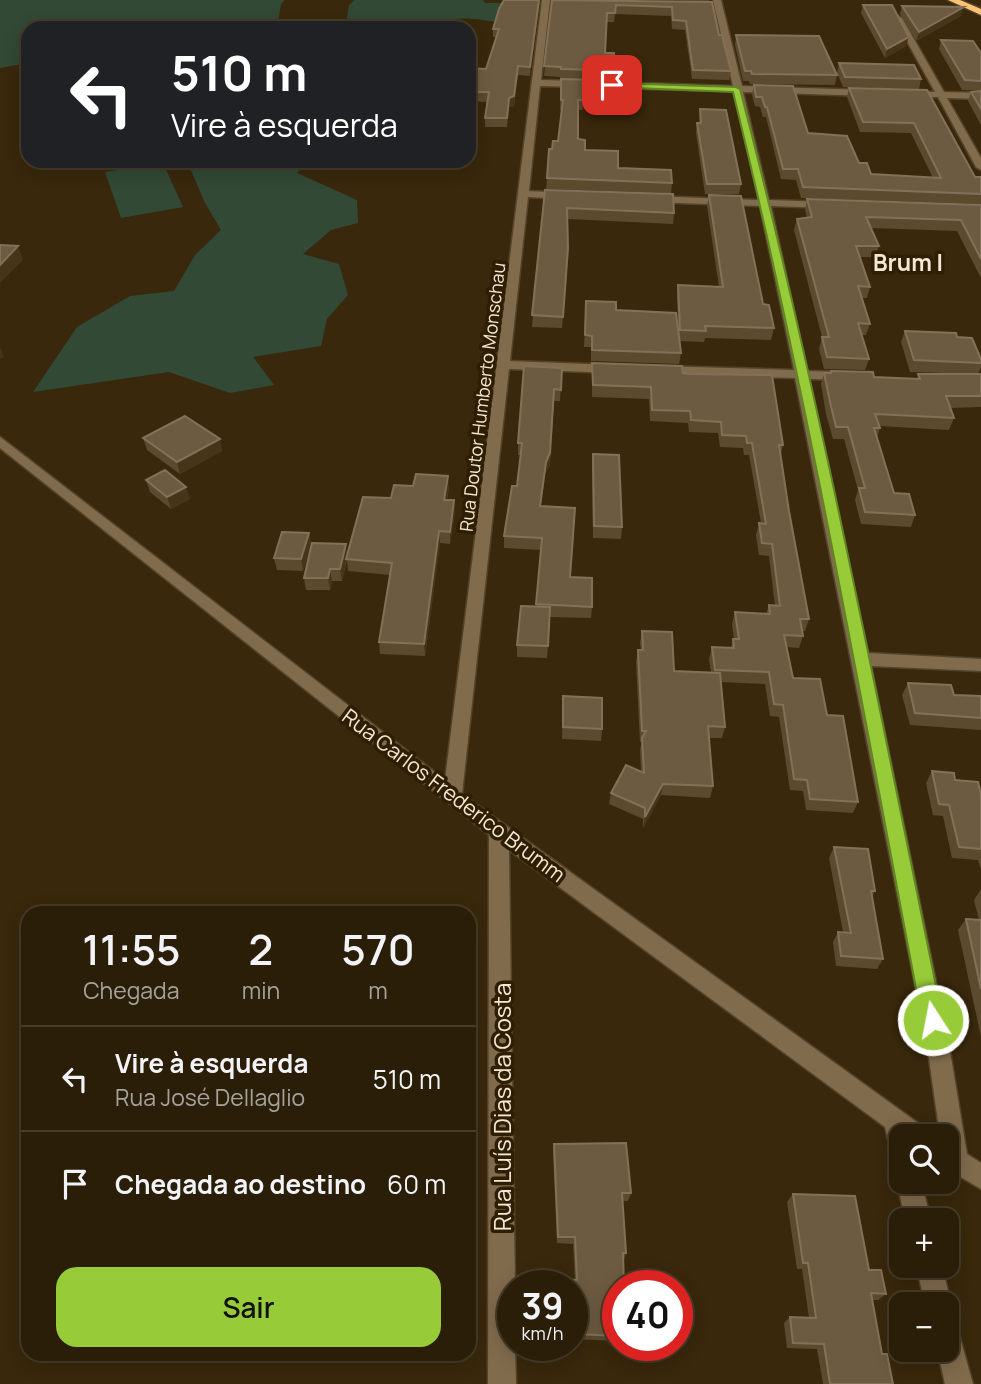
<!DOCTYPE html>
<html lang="pt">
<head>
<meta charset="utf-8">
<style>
	body { margin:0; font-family:Manrope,sans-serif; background:#332712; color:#f1f3f6; height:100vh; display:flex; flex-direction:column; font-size:26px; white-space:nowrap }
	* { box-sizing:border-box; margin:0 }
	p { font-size:23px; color:#a6a29c }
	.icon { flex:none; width:38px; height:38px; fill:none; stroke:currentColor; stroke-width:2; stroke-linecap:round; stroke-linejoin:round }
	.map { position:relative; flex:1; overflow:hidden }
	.drawer { position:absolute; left:21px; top:906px; width:455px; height:455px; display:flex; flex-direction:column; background:#2b1e08; border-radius:21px; box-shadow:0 4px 18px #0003,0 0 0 2px #473c29 }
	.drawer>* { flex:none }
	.guide { position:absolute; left:21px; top:21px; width:455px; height:147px; border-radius:21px; box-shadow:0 4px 18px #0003,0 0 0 2px #473c29; background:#202124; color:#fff; overflow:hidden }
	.buttons { position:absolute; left:889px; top:1124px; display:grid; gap:14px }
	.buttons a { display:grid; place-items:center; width:70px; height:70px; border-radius:14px; background:#2b1e08; box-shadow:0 4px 18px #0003,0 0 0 2px #473c29; font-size:35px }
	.speed { position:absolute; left:497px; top:1270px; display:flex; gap:14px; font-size:35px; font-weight:700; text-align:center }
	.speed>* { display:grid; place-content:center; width:91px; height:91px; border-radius:50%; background:#2b1e08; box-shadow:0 4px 18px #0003,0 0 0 2px #473c29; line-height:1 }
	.speed small { font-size:18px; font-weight:400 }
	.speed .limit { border:10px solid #d22; background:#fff; color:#111 }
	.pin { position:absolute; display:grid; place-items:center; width:60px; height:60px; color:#fff; margin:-30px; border-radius:14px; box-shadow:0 4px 10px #0006 }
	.me { position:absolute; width:77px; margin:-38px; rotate:349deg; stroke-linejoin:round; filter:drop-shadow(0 0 5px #0008) }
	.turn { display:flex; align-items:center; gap:24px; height:147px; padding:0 35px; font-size:32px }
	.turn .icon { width:91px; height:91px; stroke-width:2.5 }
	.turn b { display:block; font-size:49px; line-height:60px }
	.eta { display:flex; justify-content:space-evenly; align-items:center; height:119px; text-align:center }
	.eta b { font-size:42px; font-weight:600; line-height:49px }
	.button { display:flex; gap:14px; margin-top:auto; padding:14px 35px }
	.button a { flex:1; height:80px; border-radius:21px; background:#97cc38; color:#111; font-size:28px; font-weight:600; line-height:80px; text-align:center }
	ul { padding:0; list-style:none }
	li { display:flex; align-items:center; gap:21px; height:105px; padding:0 35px; border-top:2px solid #473c29 }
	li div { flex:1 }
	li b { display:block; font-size:26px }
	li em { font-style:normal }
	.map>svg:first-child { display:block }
</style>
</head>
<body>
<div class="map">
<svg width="981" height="1384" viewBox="0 0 981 1384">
	<rect width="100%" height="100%" fill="#39280b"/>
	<g fill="#324935">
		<path d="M0 0H285L281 4 278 22 250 28H28V63L0 68Z"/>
		<path d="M355 0H483L485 3H501L509 10 499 22C478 20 464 15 443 22L445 28H349L346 22 349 5Z"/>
		<path d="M187 161H308L297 173 357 200 358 223 331 230 303 254 339 264 348 295 327 319 321 346 253 357 274 385 230 393 169 372 33 392 77 327 130 296 174 291 195 255 221 230 205 203Z"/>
		<path d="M163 163 183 207 121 218 105 172Z"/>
	</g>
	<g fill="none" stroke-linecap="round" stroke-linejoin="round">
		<g stroke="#534328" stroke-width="3">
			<g id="minor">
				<path d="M542 0H550L541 80 582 81 586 84 582 87 540 86 529 191 569 193 574 196 569 199 528 197 510 361 615 365 621 369 615 373 509 369 462 794 925 1128 929 1136H901V1159L892 1156 885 1127 509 850 515 1286 513 1346H515L516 1384H488L489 835 0 448V437L445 780Z"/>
				<path d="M713 0H721L742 86 869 90 873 93 869 96 743 92 769 200 828 202 833 205 828 208 771 206 807 371 845 372 851 376 845 380 808 379 868 653 981 659V671L871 666 949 1045 967 1154 981 1163V1189L947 1169V1136H940L927 1045 795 378 660 374 654 370 660 366 794 370 760 206 650 202 645 199 650 196 759 200 734 91 610 88 606 85 610 82 733 86Z"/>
				<path d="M898 16 902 18 944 92 981 93V99L947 98 981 158V170L976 167 938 97H908L904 94 908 91 935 92 894 18Z"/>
				<path d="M900 1172 901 1181H921L931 1220H905L897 1181Z"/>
				<path d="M916 1265H942L951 1304 947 1313V1304H925Z"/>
				<path d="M947 1324 957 1327 973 1384H945L937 1349H947Z"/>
			</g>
		</g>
		<g stroke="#534328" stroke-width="3">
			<path id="highway" d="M948 0H960L981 9V15Z"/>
		</g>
		<use href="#minor" fill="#816b4d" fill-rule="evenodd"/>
		<use href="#highway" fill="#fac273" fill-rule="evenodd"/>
	</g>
	<g fill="#5c4a2f">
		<path d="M504 0H540L530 76 518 75 514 106 509 107 507 127H485V118L487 102 469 101V68L486 69 496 37H493V29Z"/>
		<path d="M552 0 712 2 719 35 731 71 729 80 692 79 685 30 672 29 671 16 615 14 614 22H606L605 53 614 58 631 71 630 81 560 79V77L544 76Z"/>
		<path d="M644 0H710L708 1Z"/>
		<path d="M863 5 906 46 885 58 861 13Z"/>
		<path d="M902 6 961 16 916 41 900 14Z"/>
		<path d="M736 35 837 75 835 85 750 84 749 81H743L735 45Z"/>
		<path d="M941 40 981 53V91L962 90 939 49Z"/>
		<path d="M839 63 921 79 919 89 843 87 837 73Z"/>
		<path d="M561 79 633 94 632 104 583 103V110H578V139L585 150 618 168 672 183 671 193 546 189 547 178 552 149 558 141 562 110H560Z"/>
		<path d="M754 85 808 133 859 163 871 174 933 178 911 133 860 132 847 97 849 88 927 90 975 177 981 178V204L801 198 796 180 781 179 766 117H763L760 107 755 106 752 95Z"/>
		<path d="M981 91V125L968 101 971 92Z"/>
		<path d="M700 109 741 184 739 194H705L696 133 697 123H699Z"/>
		<path d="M545 190 674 213 673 224 568 219V248L562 328 532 327Z"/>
		<path d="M709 195 763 304 774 328 771 340 705 338 704 342 679 341 681 353 679 364 591 361V347H584L586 301 678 327 677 297 678 285 719 287 707 206Z"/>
		<path d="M807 199 981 205V278L957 231 871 228 879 246 875 257H860L870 287 867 298H861L870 324 866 335H861L869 359 865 370 824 369 819 349 822 337 794 230 797 219 807 218 805 210Z"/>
		<path d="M905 331 981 359V367L978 374 910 372 901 342Z"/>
		<path d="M592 363 683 373 783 445 781 454 789 511 809 619 805 631H802L803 636 799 648 786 647 793 678 827 715 858 802 853 813 806 810 803 791 790 790 779 717 770 716 765 684 721 682 725 727 722 738H709L713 786 710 798 661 795 643 828V819L609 804 611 793 641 772 640 749 642 742H640L636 662 638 650H641L640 643 642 631 674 671 711 672 709 659 712 647H731L733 639H734L732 624 735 612 766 614 769 605 775 606 769 556 759 555 756 535 759 523H761L749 455H744L743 448 720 447 718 433 689 432 688 423 650 421 649 399 592 397Z"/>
		<path d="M562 368 560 401H554L550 465 545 474 541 506 570 577 592 607 591 618 550 617 547 658 517 657V645L536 606 541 550 504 548V536L517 486 521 455H518V443Z"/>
		<path d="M831 371 874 377 917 379 918 374H981V407L951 408 954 418 949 430 879 426 880 428 877 437 894 493 915 515 911 527 861 524 855 500 858 490 844 439H833L826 414 821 384 824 373H830Z"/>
		<path d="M143 438 220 439 222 451 180 474 147 450Z"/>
		<path d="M593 454 622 527 621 539 593 538 592 466Z"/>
		<path d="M146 480 190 499 171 509 150 492Z"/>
		<path d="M413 486 449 488 447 500H454L455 512 450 544 440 543 425 656 380 654 379 642 390 575 348 571 347 560 342 581H332L330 590H306L304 578 347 555 391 498Z"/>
		<path d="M309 533 311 545 303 571 277 570 274 558Z"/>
		<path d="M908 683 954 695 981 696V730L910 725 902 695Z"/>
		<path d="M563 696 602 729 601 741 562 739Z"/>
		<path d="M932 771 955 780 981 794V870L978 860 952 858 943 816 933 815 926 783Z"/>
		<path d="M834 847 875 891 872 897 883 959 877 969 836 966 833 942 838 932H843L829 858Z"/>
		<path d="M981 889V1037L958 930 966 919 979 920 974 900Z"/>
		<path d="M554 1144 631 1193 628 1201H622L626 1253 624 1260 618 1286V1341L573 1339 572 1286H558L560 1279 575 1280 573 1244 557 1243 553 1152Z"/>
		<path d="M793 1194 869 1270 886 1294 878 1300H872L882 1354 893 1384H823L817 1349 787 1348 784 1323 790 1317 809 1318 802 1269H797L787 1202Z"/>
	</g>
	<g fill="#473519">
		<path d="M539 0H540L530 76V67Z"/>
		<path d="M964 7 961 16 916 41 919 32Z"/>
		<path d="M909 37 906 46 885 58 887 49Z"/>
		<path d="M518 66 514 106 509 107 507 127 509 98Z"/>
		<path d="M18 246 23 260 0 283V265Z"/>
		<path d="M0 347 4 357 0 359Z"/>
		<path d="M554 401 550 465 545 474 539 518 540 506Z"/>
		<path d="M220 439 222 451 180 474 177 462Z"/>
		<path d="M448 476 449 488 444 512V500Z"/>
		<path d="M186 487 190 499 171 509 167 497Z"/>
		<path d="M454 500 455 512 450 544V532Z"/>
		<path d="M439 531 440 543 425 656 424 644Z"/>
		<path d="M309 533 311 545 303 571 301 559Z"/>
		<path d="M346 544 347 556 342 581 340 569Z"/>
		<path d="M330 569 332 581 330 590 328 578Z"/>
		<path d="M663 784 661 795 643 828 645 817Z"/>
	</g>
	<g fill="#6d5b41" stroke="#827158" stroke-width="2">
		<path d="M504 0H539L530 67 518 66 514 96 509 98 507 118H485L489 92H469V68L486 69 499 29H493L499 9Z"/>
		<path d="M552 0 712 2 719 35H722L731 71 693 70 686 21 673 20 672 7 616 5 615 13H607L605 53H614V58L630 59 631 71 561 69V67L544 66Z"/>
		<path d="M863 5H892L909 37 887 49Z"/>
		<path d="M902 6 964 7 919 32Z"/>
		<path d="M736 35 819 36 837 75 752 74 751 71H745Z"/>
		<path d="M941 40 973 41 981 53V81L965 80Z"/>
		<path d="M839 63 914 65 921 79 845 77Z"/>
		<path d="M561 79 632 81 633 94H584L583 100H578V139L585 140V150L618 151V168L671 170 672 183 547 178 549 149H552L553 141H558L563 100H561Z"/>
		<path d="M754 85 793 86 808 133 847 136 859 163H867L871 174 941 178 914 123 863 122 849 88 927 90 975 177H981V194L803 187 798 169H783L767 107H765L762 97H756Z"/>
		<path d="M981 91V109L971 92Z"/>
		<path d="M700 109 726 110 741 184H707L697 123H701Z"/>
		<path d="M545 190 673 194 674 213 567 208 568 248 563 317 532 315Z"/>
		<path d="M709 195 741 196 763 304 769 305 774 328 705 326 706 331 680 330 678 285 723 287Z"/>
		<path d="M807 199 981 205V259L961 220 866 217 879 246H856L870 287 858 286 870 324 858 323 869 359 827 357 822 337H829L797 219 812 217Z"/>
		<path d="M0 245 18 246 0 265Z"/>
		<path d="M586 301 616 302V310L676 313 681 353 592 350V336L585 335Z"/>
		<path d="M905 331 956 333 957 337 972 338 981 359V363L914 360Z"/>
		<path d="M592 363 682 366 683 373 688 374 772 375 783 445H779L789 511 809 619H800L803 636 784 635 793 678 820 679 827 715 843 716 858 802 810 799 807 780 794 779 783 705 774 704 769 672 715 670 712 647 734 648 733 639H739L735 612 770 614 769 605 780 606 772 544 762 543 759 523 766 524 752 443H747L746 436 722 435 721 422 691 420 690 411 652 410 651 387 593 385Z"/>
		<path d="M524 366 562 368 561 390 554 389 550 453 546 462 540 506 575 508 570 577 592 578V607L536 604 542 538 504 536 512 486H517L522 443H518Z"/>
		<path d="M831 371 873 372 874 377 920 379 918 374H981V396H946L954 418 875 414 880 428H874L894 493 909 494 915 515 865 512 859 488H865L848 427H836L830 402 824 373H831Z"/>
		<path d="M185 416 220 439 177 462 143 438Z"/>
		<path d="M593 454 619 455 622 527 594 526Z"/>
		<path d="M165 470 186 487 167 497 146 480Z"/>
		<path d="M416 474 448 476 444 500H454L450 532 439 531 424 644 379 642 392 563 346 559 363 497 391 498 394 485 413 486Z"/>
		<path d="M282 532 309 533 301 559 274 558Z"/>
		<path d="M312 543 346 544 340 569H330L328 578H304Z"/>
		<path d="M521 606 550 607 548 646 517 645Z"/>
		<path d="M642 631 672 632 674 671 720 673 725 727 708 726 713 786 663 784 645 817V808L611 793 626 765 644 773 642 738 646 731H642L638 650H643Z"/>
		<path d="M908 683 951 685 954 695 981 696V718L915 713Z"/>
		<path d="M563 696 602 698V729L563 727Z"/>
		<path d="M932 771 954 773 955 780 978 782 981 794V849L959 847 949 805 939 804Z"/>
		<path d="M834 847 868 849 875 891H871L883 959 841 956 838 932 851 933Z"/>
		<path d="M966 919 981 920V989Z"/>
		<path d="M626 1143 631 1193H622L626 1253H623L624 1286H618V1336L575 1334V1315H572V1286H560V1279L577 1280 575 1237H558L554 1144Z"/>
		<path d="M793 1194 855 1196 869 1270H881L886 1294 871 1293 882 1354H887L893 1384H830L824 1344 793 1343 790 1317 816 1318 808 1263H803Z"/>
	</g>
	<path fill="#97cc38" stroke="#628524" stroke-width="2" d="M612 83 736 87 740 89C820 396 879 709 943 1020L940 1026 933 1029 925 1026 922 1020C863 710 808 398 733 92L610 87Z"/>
	<g text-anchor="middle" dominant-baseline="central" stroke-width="7" stroke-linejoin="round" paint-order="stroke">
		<g font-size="18" fill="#f3e7d7" stroke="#2f1e02">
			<text transform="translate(482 397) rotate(-83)">Rua Doutor Humberto Monschau</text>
		</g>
		<g font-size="21" fill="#f3e7d7" stroke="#2f1e02">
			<text transform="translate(454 795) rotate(37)">Rua Carlos Frederico Brumm</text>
		</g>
		<g font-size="23" font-weight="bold" fill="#f3e7d7" stroke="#2f1e02">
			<text x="908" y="262">Brum I</text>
		</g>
		<g font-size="24" fill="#f3e7d7" stroke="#2f1e02">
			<text transform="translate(501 1107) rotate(-90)">Rua Luís Dias da Costa</text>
		</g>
	</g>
</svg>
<div class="buttons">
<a><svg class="icon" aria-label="search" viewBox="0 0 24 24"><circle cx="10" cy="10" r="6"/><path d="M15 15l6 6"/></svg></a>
<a>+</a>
<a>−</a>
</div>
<div class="speed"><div>39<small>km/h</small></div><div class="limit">40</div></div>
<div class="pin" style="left:612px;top:85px;background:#d93025"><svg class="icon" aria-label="arrive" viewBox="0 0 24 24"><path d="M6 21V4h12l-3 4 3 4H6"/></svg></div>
<svg class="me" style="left:933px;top:1020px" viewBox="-20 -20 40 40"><circle r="17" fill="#97cc38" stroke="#fff" stroke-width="3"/><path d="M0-11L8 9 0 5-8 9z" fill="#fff"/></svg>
<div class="guide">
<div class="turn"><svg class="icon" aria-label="left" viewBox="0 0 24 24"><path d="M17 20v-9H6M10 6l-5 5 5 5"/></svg><div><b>510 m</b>Vire à esquerda</div></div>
</div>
<section class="drawer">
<div class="eta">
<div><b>11:55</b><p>Chegada</p></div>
<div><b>2</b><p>min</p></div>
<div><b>570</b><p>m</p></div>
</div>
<ul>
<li><svg class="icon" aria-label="left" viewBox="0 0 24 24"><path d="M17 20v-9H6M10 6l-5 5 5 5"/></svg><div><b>Vire à esquerda</b><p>Rua José Dellaglio</p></div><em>510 m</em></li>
<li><svg class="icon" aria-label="arrive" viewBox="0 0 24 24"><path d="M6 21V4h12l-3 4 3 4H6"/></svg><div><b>Chegada ao destino</b></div><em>60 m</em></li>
</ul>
<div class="button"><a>Sair</a></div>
</section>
</div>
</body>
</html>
